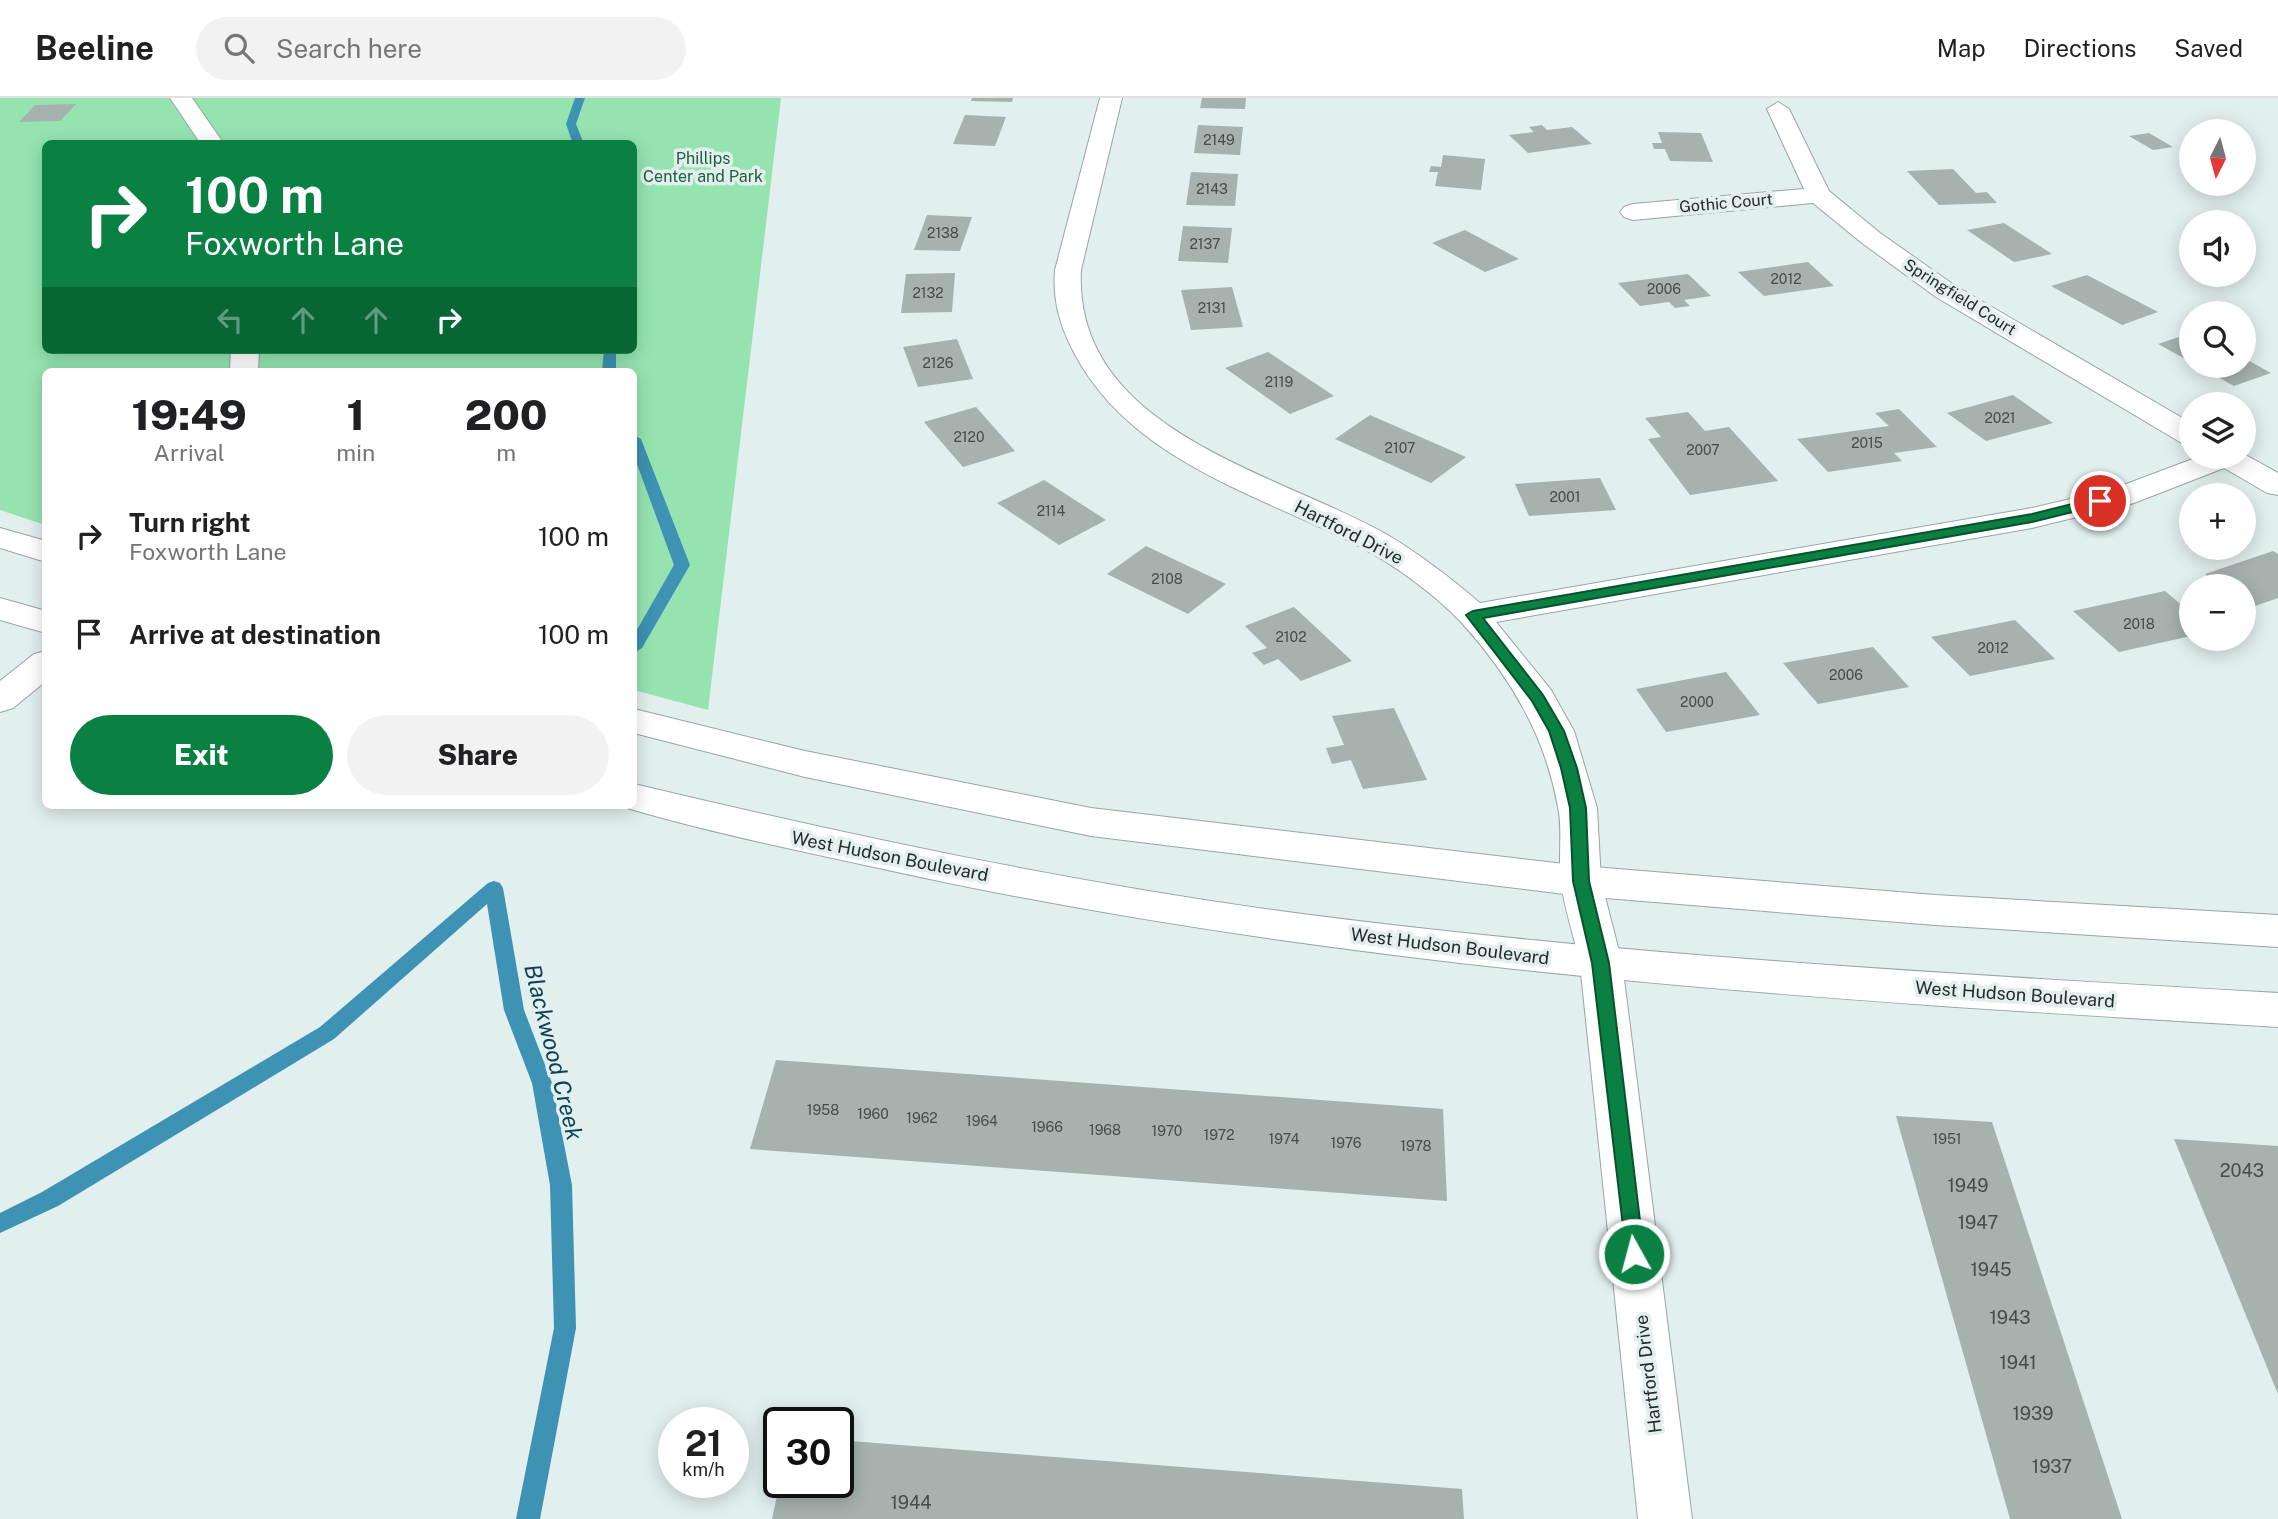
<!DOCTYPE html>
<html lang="en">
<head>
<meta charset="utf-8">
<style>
	body { margin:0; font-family:"Public Sans",sans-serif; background:#f2f2f2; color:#202124; height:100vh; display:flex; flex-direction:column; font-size:26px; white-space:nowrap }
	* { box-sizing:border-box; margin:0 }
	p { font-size:23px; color:#757577 }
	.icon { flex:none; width:38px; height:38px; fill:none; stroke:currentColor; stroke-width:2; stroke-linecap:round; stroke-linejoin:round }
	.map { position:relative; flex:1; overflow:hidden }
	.panel { position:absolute; left:42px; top:270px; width:595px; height:441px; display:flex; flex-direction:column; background:#fff; border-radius:10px; box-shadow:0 4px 18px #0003 }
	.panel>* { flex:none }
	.hud { position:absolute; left:42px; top:42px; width:595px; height:214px; border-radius:10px; box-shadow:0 4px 18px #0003; background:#0b8043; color:#fff; overflow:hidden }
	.needle { width:46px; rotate:186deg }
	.tools { position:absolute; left:2179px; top:21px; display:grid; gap:14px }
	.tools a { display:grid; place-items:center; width:77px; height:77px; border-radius:50%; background:#fff; box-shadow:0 4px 18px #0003; font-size:35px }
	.speed { position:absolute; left:658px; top:1309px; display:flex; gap:14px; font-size:35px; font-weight:700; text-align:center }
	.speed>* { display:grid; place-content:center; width:91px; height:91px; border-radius:50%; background:#fff; box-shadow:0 4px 18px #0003; line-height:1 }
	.speed small { font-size:18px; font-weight:400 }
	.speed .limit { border:4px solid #111; border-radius:10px; background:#fff; color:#111 }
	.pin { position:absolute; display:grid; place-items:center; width:60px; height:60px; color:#fff; margin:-30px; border:4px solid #fff; border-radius:50%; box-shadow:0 2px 7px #0007 }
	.me { position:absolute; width:77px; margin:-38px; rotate:353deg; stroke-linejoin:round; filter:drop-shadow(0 0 5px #0008) }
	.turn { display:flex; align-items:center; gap:24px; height:147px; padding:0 28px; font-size:32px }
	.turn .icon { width:91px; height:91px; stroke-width:2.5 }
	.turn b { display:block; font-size:49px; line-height:60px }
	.lanes { display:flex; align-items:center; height:66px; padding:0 28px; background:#0003; justify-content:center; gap:35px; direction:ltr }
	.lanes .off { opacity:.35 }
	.eta { display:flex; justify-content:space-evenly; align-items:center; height:119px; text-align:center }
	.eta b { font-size:42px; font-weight:800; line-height:49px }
	.cta { display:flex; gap:14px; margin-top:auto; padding:14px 28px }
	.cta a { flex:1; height:80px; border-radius:42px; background:#0b8043; color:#fff; font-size:28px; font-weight:800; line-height:80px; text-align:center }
	.cta a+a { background:#f2f2f2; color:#202124 }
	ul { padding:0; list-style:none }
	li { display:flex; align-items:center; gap:21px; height:98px; padding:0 28px }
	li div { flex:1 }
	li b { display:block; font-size:26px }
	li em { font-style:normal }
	header { display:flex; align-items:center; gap:42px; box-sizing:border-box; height:98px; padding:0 35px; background:#fff; border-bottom:2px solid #e0e0e0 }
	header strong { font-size:33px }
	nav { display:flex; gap:38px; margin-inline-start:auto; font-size:24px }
	.search { width:490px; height:63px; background:#f2f2f2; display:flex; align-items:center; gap:18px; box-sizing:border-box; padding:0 24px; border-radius:38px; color:#757577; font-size:26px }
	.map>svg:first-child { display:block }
</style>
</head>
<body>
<header>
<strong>Beeline</strong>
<div class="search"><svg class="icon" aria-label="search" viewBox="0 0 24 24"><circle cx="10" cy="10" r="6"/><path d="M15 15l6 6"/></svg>Search here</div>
<nav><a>Map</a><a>Directions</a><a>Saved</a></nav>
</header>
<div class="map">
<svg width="2278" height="1421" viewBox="0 0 2278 1421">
	<rect width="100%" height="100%" fill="#e1efee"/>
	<path fill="#95e4b0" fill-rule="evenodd" d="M0 0H781L708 612 634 592V273H46L45 427 0 412ZM46 46H634V252H46Z"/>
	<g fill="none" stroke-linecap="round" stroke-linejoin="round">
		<g fill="#3e92b3" fill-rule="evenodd">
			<path d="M575 0H585L576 26 584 46H573L566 26Z"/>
			<path d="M604 252H616V273H602Z"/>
			<path d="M634 337 641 341 690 467 642 550 634 555V537L674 467 634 358Z"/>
			<path d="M494 783 500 785 503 790 524 912 552 985 572 1087 576 1230 540 1421H516L554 1230 550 1087 532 985 504 912 487 806 334 941 58 1108 0 1135V1115L42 1094 320 929 488 785Z"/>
		</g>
	</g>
	<g fill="#a5b2ad">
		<path d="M972 0H1013L1012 4 971 3Z"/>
		<path d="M1202 0H1246L1245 11 1200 10Z"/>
		<path d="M76 6 60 23 19 24 35 7Z"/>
		<path d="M965 17 1006 19 995 48 953 46Z"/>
		<path d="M1198 27 1243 29 1240 57 1194 55Z"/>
		<path d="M1542 27 1547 32 1572 29 1592 46 1528 55 1509 37 1534 34 1529 29Z"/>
		<path d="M1658 34 1701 35 1713 64 1670 63 1665 51H1654L1652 45H1662Z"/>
		<path d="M2149 35 2173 49 2153 52 2129 38Z"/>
		<path d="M1443 57 1485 61 1481 92 1435 88 1438 74H1429L1431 68 1441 69Z"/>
		<path d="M1953 71 1976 95 1987 94 1997 105 1939 107 1907 73Z"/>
		<path d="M1191 74 1238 76 1235 108 1186 107Z"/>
		<path d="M927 117 972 119 960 153 914 152Z"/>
		<path d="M2004 125 2052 156 2014 164 1967 132Z"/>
		<path d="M1183 128 1232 130 1228 165 1178 163Z"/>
		<path d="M1465 132 1519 161 1485 174 1432 145Z"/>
		<path d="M1808 164 1834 188 1764 198 1738 174Z"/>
		<path d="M955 175 952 214 901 215 906 176Z"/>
		<path d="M1688 176 1711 198 1684 202 1690 208 1675 210 1669 204 1640 208 1618 185Z"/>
		<path d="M2087 177 2158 214 2122 227 2051 188Z"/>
		<path d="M1232 189 1243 229 1191 232 1181 192Z"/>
		<path d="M2191 235V264L2158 246Z"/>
		<path d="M957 241 973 281 918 289 903 249Z"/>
		<path d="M1268 254 1334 298 1290 316 1225 270Z"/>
		<path d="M2244 260 2271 275 2234 288 2198 268H2244Z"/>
		<path d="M2013 297 2053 325 1986 343 1947 315Z"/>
		<path d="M976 309 1015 353 963 369 924 324Z"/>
		<path d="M1899 311 1937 349 1894 355 1902 363 1828 374 1797 341 1889 328 1875 315Z"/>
		<path d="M1688 314 1705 333 1729 329 1778 383 1690 397 1648 341 1661 339 1645 320Z"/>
		<path d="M1370 317 1466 359 1431 385 1335 341Z"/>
		<path d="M1600 380 1616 412 1529 418 1515 386Z"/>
		<path d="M1044 382 1106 422 1059 447 997 405Z"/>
		<path d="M1146 448 1226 486 1188 516 1107 476Z"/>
		<path d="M2273 453 2278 456V500L2252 509 2244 503V488H2222L2205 476Z"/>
		<path d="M2165 493 2191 515V538L2119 554 2073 513Z"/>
		<path d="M1294 509 1352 563 1301 583 1278 561 1264 567 1252 555 1267 550 1245 528Z"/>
		<path d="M2015 522 2055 561 1970 578 1931 539Z"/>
		<path d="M1873 549 1909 589 1818 606 1783 565Z"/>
		<path d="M1726 574 1760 617 1666 634 1636 591Z"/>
		<path d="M1394 610 1427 682 1363 691 1351 662 1332 666 1326 650 1344 647 1332 618Z"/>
		<path d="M776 962 1443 1011 1447 1103 750 1051Z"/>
		<path d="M1896 1018 1992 1024 2122 1421H2010Z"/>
		<path d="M2174 1041 2278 1048V1296Z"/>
		<path d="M838 1342 1462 1391 1464 1421H772L780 1384H838Z"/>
	</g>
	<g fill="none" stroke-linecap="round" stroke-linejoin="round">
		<g stroke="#98a5a4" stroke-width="2">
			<g id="minor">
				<path d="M170 0H192L224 46H201Z"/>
				<path d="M1100 0H1122L1081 172C1073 335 1282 375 1391 439 1422 458 1452 481 1480 505L2032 410 2113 391 2198 359H2244V356L2278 375V397L2267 395 2224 370 2134 405 2032 430 1496 524 1551 592 1574 633 1597 710 1601 783 1622 865 1692 1421H1638L1580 865C1574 838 1564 810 1561 783 1558 758 1563 733 1558 709 1545 637 1510 578 1461 524 1435 497 1398 469 1364 451 1265 398 1142 368 1081 267 1063 237 1052 207 1055 172Z"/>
				<path d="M1778 4 1789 11 1829 93 1880 135 1954 187 2191 325V347L2180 344 1936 199 1862 145 1813 105 1633 122 1624 119 1620 114 1624 109 1633 106 1804 91 1767 11Z"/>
				<path d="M231 252H259L258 273H230Z"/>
				<path d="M46 553V583L13 610 0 614V583L34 556Z"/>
			</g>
		</g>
		<g stroke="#98a5a4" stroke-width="2">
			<g id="major">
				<path d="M0 430 46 443V464L0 450Z"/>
				<path d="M0 500 46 513V535L0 522Z"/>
				<path d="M634 611 805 653 1091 710 1581 768 1935 797 2278 817V849L1935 827 1581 798 1091 738 805 679 634 635Z"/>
				<path d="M634 686C848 737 1063 783 1280 813 1611 857 1945 876 2278 895V929C1807 901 1336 872 874 769 790 751 704 733 620 708L634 707Z"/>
			</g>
		</g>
		<use href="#minor" fill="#fff" fill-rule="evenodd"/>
		<use href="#major" fill="#fff" fill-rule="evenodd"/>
	</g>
	<path fill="#0b8043" stroke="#07532c" stroke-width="2" d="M2100 399 2105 401V406L2032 424 1483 520 1543 597 1564 633 1577 670 1586 710 1589 783 1609 865 1644 1156 1641 1162 1634 1165 1627 1162 1592 865 1573 783 1570 710 1561 670 1549 633 1532 603 1466 517 1473 513 2032 416Z"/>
	<g text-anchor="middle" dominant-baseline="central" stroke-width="7" stroke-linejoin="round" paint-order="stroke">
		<g font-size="14" fill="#454c4b">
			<text x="1219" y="42">2149</text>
			<text x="1212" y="91">2143</text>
			<text x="943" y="135">2138</text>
			<text x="1205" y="146">2137</text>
			<text x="1786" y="181">2012</text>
			<text x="1664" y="191">2006</text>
			<text x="928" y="195">2132</text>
			<text x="1212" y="210">2131</text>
			<text x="938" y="265">2126</text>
			<text x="1279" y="284">2119</text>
			<text x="2000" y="320">2021</text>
			<text x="969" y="339">2120</text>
			<text x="1867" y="345">2015</text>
			<text x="1400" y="350">2107</text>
			<text x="1703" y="352">2007</text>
			<text x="1565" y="399">2001</text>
			<text x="1051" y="413">2114</text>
			<text x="1167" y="481">2108</text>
			<text x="2139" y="526">2018</text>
			<text x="1291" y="539">2102</text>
			<text x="1993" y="550">2012</text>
			<text x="1846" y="577">2006</text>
			<text x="1697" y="604">2000</text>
			<text x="823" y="1012">1958</text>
			<text x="873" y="1016">1960</text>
			<text x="922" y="1020">1962</text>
			<text x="982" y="1023">1964</text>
			<text x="1047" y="1029">1966</text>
			<text x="1105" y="1032">1968</text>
			<text x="1167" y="1033">1970</text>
			<text x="1219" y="1037">1972</text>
			<text x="1284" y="1041">1974</text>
			<text x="1947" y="1041">1951</text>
			<text x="1346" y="1045">1976</text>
			<text x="1416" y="1048">1978</text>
		</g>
		<g font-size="16" fill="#1e613b" stroke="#e1efee">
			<text x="703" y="60">Phillips<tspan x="703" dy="18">Center and Park</tspan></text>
		</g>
		<g font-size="16" fill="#252a2a" stroke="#e1efee">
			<text transform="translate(1726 105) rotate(-5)">Gothic Court</text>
			<text transform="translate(1960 199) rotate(32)">Springfield Court</text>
		</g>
		<g font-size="18" fill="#252a2a" stroke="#e1efee">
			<text transform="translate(1349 434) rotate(27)">Hartford Drive</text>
			<text transform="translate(890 758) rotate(11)">West Hudson Boulevard</text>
			<text transform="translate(1450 848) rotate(7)">West Hudson Boulevard</text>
			<text transform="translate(2015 896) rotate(4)">West Hudson Boulevard</text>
			<text transform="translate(1648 1276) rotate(-97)">Hartford Drive</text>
		</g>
		<g font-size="18" fill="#454c4b">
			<text x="2242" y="1072">2043</text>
			<text x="1968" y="1087">1949</text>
			<text x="1978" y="1124">1947</text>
			<text x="1991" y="1171">1945</text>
			<text x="2010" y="1219">1943</text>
			<text x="2018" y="1264">1941</text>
			<text x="2033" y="1315">1939</text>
			<text x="2052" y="1368">1937</text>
			<text x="911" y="1404">1944</text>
		</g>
		<g font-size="23" font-style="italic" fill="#0e4155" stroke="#e1efee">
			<text transform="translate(554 954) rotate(76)">Blackwood Creek</text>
		</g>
	</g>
</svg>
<div class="tools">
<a><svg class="needle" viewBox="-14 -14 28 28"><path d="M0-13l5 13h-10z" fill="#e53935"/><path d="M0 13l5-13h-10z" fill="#757577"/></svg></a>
<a><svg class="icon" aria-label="sound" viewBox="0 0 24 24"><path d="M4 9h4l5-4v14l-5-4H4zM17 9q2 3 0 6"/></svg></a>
<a><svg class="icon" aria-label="search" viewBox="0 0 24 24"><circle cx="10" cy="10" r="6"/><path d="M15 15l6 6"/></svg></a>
<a><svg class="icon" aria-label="layers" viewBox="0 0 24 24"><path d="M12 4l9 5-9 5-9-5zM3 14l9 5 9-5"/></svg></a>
<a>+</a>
<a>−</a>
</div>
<div class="speed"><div>21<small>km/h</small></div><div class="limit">30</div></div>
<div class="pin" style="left:2100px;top:403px;background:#d93025"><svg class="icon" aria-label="arrive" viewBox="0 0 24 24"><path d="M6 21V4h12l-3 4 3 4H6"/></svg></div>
<svg class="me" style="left:1634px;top:1156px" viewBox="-20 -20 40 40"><circle r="17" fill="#0b8043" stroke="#fff" stroke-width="3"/><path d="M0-11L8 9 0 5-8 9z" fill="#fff"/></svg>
<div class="hud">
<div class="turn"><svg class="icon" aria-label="right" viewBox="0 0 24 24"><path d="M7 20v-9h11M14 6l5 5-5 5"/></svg><div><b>100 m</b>Foxworth Lane</div></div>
<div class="lanes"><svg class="icon off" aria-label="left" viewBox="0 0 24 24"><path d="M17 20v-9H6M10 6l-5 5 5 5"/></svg><svg class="icon off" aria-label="ahead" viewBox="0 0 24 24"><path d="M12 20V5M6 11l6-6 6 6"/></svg><svg class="icon off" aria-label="ahead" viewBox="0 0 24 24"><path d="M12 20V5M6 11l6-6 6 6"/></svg><svg class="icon" aria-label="right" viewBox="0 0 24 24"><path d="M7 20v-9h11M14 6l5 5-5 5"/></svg></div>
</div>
<section class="panel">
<div class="eta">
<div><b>19:49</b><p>Arrival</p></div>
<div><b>1</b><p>min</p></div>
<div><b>200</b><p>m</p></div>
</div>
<ul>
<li><svg class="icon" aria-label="right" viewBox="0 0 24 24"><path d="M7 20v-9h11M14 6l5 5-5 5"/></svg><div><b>Turn right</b><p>Foxworth Lane</p></div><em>100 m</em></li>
<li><svg class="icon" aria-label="arrive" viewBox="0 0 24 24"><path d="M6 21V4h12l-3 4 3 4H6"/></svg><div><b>Arrive at destination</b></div><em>100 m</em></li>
</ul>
<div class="cta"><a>Exit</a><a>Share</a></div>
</section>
</div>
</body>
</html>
